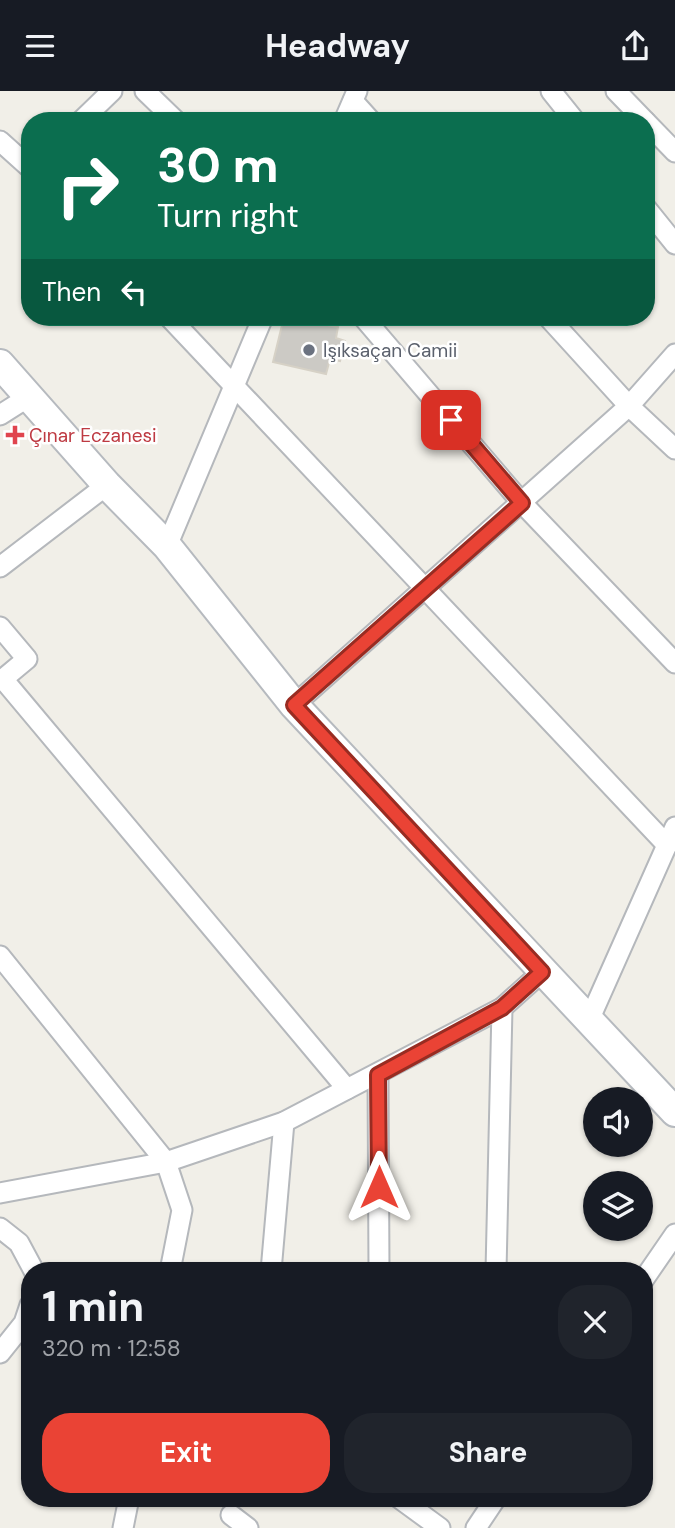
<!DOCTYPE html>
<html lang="en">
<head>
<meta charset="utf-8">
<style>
	body { margin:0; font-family:"DM Sans",sans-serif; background:#20242c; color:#f1f3f6; height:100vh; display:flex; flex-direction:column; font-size:26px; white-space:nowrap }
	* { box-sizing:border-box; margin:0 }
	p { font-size:23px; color:#9ea1a6 }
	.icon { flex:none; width:38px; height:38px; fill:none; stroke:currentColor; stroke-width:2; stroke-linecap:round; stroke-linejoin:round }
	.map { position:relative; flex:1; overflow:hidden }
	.details { position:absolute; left:21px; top:1171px; width:632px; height:245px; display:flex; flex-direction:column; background:#171b24; border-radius:28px; box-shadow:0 2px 5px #0004 }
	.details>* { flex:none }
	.hud { position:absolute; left:21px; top:21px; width:634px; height:214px; border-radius:28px; box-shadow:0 2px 5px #0004; background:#0b6e4f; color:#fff; overflow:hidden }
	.fabs { position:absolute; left:583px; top:996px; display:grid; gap:14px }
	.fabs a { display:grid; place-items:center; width:70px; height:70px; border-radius:50%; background:#171b24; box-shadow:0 2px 5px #0004; font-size:35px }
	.pin { position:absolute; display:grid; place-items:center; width:60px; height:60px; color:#fff; margin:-30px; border-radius:14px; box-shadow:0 4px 10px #0006 }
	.me { position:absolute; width:77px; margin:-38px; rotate:0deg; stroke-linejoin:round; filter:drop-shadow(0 0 5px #0008) }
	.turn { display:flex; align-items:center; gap:24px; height:147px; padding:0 21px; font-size:32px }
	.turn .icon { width:91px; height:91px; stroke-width:2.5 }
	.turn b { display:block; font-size:49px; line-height:60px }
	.then { display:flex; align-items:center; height:66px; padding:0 21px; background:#0003; gap:14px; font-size:26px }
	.round { display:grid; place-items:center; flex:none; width:74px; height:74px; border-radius:28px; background:#20242c }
	.summary { display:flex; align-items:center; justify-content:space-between; height:119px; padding:0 21px }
	h1 { font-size:42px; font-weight:700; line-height:52px }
	.primary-button { display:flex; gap:14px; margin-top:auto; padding:14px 21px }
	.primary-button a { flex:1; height:80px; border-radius:28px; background:#ea4335; color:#fff; font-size:28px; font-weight:700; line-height:80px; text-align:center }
	.primary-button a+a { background:#20242c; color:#f1f3f6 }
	header { display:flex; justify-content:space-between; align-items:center; height:91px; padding:0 21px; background:#171b24; font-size:32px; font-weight:700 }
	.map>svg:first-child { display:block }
</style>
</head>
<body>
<header><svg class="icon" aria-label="menu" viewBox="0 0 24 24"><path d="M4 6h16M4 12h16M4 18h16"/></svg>Headway<svg class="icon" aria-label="share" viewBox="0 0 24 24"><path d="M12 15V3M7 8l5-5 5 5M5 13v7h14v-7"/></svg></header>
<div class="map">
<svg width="675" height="1437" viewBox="0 0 675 1437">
	<rect width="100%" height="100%" fill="#f1efe8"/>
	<path fill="#cccac5" stroke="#d6d1c6" stroke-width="2" d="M284 226 338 236 336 247 345 250 340 270 330 268 326 283 273 271Z"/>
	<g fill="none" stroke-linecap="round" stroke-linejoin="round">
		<g stroke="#b5b8bc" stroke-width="23">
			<g id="street">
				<path d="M145 0 176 30"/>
				<path d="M551 0 575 30"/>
				<path d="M616 0 645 30"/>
				<path d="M353 10 371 30"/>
				<path d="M81 30 112 0"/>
				<path d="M344 30 357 0"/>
				<path d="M646 31 675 61"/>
				<path d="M0 50 30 77"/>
				<path d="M646 117 675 153"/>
				<path d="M169 226 667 754"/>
				<path d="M363 226 522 412 675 572"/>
				<path d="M548 226 629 315 675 358"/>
				<path d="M0 324 30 305"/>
				<path d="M167 455 263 226"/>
				<path d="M0 476 107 394"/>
				<path d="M0 536 27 568 3 588"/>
				<path d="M0 590 3 588 347 998"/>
				<path d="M294 614 629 315 675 263"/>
				<path d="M0 865 166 1071 182 1119 170 1180"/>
				<path d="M590 927 675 736"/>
				<path d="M378 984 379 1180"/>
				<path d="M0 1102 166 1071 284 1031 502 917 542 881"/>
				<path d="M0 1137 19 1152 34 1180"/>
				<path d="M271 1180 284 1031"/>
				<path d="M496 1180 502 917"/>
				<path d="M644 1188 675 1143"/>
				<path d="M0 1262 24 1232 30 1214"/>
				<path d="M399 1407 440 1437"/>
				<path d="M231 1424 248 1437"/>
				<path d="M123 1437 129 1407"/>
				<path d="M476 1437 496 1407"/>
			</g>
		</g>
		<g stroke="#b6babf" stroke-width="32">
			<path id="secondary" d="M0 273 107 394 167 455 294 614 675 1021"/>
		</g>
		<use href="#street" stroke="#fff" stroke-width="19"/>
		<use href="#secondary" stroke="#fff" stroke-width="28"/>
	</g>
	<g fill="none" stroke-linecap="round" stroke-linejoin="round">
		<g stroke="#982c22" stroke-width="18">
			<path id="route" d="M379 1096 378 984 502 917 542 881 294 614 522 412 451 329"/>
		</g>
		<use href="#route" stroke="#ea4335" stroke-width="12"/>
	</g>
	<circle fill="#6b7280" stroke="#fff" stroke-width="2.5" cx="309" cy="259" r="7"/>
	<path fill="#e0444e" stroke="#fff" stroke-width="2.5" d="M11.5 333.5h7v7h7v7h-7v7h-7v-7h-7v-7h7z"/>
	<g text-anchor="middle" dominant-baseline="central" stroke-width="5" stroke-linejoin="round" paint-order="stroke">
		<g font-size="19" fill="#5b616d" stroke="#fff" text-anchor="start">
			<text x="323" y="259">Işıksaçan Camii</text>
		</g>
		<g font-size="19" fill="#be3a42" stroke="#fff" text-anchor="start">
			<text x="29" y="344">Çınar Eczanesi</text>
		</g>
	</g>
</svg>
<div class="fabs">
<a><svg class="icon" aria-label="sound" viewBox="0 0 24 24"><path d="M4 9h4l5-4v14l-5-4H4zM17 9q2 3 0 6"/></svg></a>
<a><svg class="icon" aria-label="layers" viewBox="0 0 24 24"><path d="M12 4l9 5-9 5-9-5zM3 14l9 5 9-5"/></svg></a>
</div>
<div class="pin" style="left:451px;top:329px;background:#d93025"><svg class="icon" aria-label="arrive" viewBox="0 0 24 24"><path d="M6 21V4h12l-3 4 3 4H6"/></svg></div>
<svg class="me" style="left:379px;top:1096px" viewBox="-20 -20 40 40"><path d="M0-17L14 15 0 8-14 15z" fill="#ea4335" stroke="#fff" stroke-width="4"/></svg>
<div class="hud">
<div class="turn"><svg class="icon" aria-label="right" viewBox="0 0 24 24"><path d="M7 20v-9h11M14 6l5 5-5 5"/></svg><div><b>30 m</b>Turn right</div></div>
<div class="then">Then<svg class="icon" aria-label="left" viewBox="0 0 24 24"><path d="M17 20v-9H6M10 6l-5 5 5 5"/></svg></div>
</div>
<section class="details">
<div class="summary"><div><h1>1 min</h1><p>320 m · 12:58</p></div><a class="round"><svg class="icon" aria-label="close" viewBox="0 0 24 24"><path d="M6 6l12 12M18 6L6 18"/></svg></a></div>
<div class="primary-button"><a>Exit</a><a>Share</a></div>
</section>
</div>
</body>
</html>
